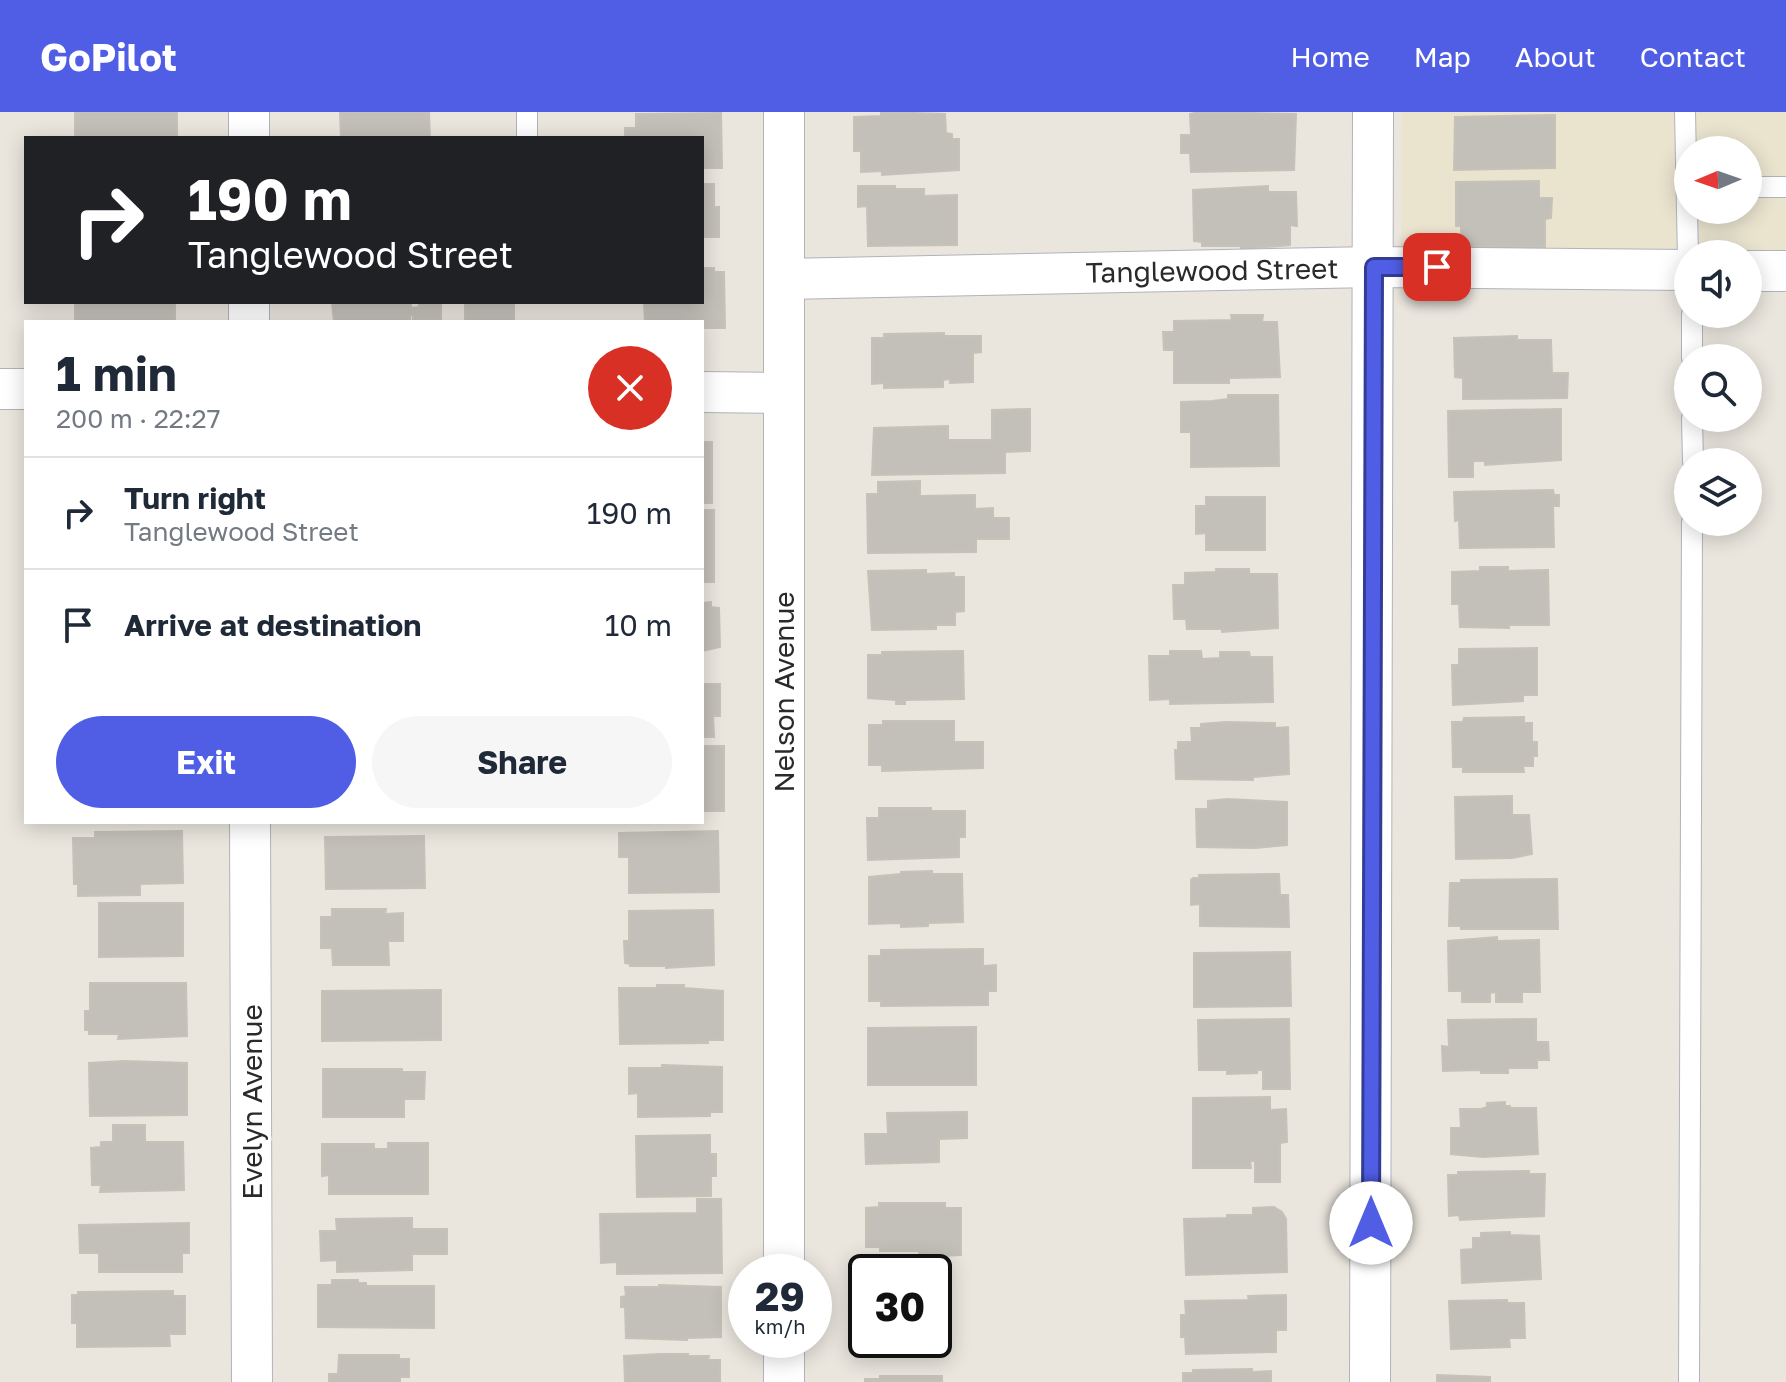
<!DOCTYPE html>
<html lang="en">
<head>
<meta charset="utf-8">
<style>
	body { margin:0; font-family:"Golos Text",sans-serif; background:#f6f6f7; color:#1f2937; height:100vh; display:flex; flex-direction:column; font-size:30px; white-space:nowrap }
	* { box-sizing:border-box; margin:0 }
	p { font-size:26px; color:#747a83 }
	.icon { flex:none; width:44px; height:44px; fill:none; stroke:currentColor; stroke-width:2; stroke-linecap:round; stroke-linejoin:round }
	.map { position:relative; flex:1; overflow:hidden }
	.panel { position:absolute; left:24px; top:208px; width:680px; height:504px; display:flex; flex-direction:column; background:#fff; border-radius:0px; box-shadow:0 4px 20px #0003 }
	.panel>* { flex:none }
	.hud { position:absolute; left:24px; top:24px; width:680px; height:168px; border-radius:0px; box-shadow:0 4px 20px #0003; background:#202124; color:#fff; overflow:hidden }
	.needle { width:52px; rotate:268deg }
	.buttons { position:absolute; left:1674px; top:24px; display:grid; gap:16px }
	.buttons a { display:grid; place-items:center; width:88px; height:88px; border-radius:50%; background:#fff; box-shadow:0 4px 20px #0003; font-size:40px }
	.speed { position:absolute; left:728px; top:1142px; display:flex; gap:16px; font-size:40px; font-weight:700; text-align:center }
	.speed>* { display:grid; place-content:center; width:104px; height:104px; border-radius:50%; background:#fff; box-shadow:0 4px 20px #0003; line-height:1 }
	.speed small { font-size:20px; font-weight:400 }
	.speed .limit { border:4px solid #111; border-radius:12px; background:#fff; color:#111 }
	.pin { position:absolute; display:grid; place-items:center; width:68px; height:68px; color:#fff; margin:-34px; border-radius:16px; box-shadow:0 4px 12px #0006 }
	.me { position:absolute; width:88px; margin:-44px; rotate:0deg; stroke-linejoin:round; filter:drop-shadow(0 0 6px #0008) }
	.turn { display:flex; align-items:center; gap:28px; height:168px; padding:0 32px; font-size:36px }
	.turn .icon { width:104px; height:104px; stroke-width:2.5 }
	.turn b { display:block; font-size:56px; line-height:68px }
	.round { display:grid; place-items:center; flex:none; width:84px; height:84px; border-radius:42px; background:#f6f6f7 }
	.overview { display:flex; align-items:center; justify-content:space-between; height:136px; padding:0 32px }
	h1 { font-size:48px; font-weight:700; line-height:60px }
	.button { display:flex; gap:16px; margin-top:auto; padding:16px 32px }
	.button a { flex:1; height:92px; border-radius:48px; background:#505ee5; color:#fff; font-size:32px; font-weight:700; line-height:92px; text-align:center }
	.button a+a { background:#f6f6f7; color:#1f2937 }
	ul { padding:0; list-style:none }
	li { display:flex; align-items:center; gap:24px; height:112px; padding:0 32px; border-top:2px solid #e0e1e3 }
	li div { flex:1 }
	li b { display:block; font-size:30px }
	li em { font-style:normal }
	header { display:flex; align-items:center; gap:48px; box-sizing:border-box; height:112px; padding:0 40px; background:#505ee5; color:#fff }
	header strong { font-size:38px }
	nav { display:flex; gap:44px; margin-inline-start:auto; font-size:28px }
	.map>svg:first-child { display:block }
</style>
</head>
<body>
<header>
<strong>GoPilot</strong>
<nav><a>Home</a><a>Map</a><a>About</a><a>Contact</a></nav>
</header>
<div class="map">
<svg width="1786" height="1270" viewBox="0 0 1786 1270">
	<rect width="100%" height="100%" fill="#eae6de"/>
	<path fill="#eae4cf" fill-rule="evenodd" d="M1402 0H1786V145L1748 142H1401ZM1688 38H1748V98H1688Z"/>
	<g fill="#c3c0b9" stroke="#c6c2b8" stroke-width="2">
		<rect x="75" y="0" width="102" height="26"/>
		<path d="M340 0H429L430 26H341Z"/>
		<path d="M881 0 945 2 946 21 952 22V27H959V58L882 63V59L861 60V39H854V5L881 4Z"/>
		<path d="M1199 0 1296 2 1294 58 1191 60 1190 41H1181V23H1191L1190 2Z"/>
		<path d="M721 1 722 56H702V26H625V16H636V2Z"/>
		<path d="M1555 3V56L1454 58 1455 5Z"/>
		<path d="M1539 69V86H1552L1551 106 1545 107V135H1461V114H1456V70Z"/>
		<path d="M702 72H714V95H719V125H702Z"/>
		<path d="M858 74H895V77H924V84L957 83V133L868 134 867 94 858 95Z"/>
		<path d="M1268 74V80H1296L1297 114 1290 113V133L1241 137V134H1202V130L1194 129 1193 78Z"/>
		<path d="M702 144 703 156H714V160H724L725 216H702V210H645L644 190H702Z"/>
		<rect x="75" y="190" width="100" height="20"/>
		<path d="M332 190H411V196L419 195V190H441V207H413L414 203 410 204V210H334Z"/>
		<rect x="465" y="190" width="49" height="20"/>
		<path d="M1231 203H1263L1262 210H1277L1280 265 1229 266V271H1174V238H1164L1163 220H1174V209L1232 208Z"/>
		<path d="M944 221V224H981V240L973 241V270L950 271V267L943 268V275L884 276V271L872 272V226H884V222Z"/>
		<path d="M1517 224V228H1551L1552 261H1568L1567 286 1463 287V266L1455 265 1454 226Z"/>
		<path d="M1228 283H1278L1279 354 1191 355V320H1181V290L1212 289 1228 287Z"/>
		<path d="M1030 297V339L1005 340V361L872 363 874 316 948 314V328H992V298Z"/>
		<path d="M1561 297V348L1485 353V349H1473V365H1449L1448 299Z"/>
		<rect x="702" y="330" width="10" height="61"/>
		<path d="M920 369V384L975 383V397L993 396V406H1009V427H976V440L868 441 867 382H878V370Z"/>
		<path d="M1553 378 1554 383H1559V394H1553L1554 435 1460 436 1459 408 1455 409 1454 380Z"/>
		<path d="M1206 385H1265V438H1206V421L1196 422V394H1206Z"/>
		<rect x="702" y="398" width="12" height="72"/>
		<path d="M1480 455H1508V459L1548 458 1549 513H1509V516L1460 515 1459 492H1452V460L1480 459Z"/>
		<path d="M1216 457H1249V462H1277L1278 516 1222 520V517H1187L1186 507H1174L1173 473H1185V461L1216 460Z"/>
		<path d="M926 458V462L954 461V465H964V499L955 500V513H936V517L872 518 868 459Z"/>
		<path d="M711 490V495L719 496 720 535 702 539V491Z"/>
		<path d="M1537 536V583H1523V589L1453 593 1452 553H1459V537Z"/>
		<path d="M963 539 964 587 905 588V592H896V588L868 586V543H882V540Z"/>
		<path d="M1170 539H1201L1202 547 1220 546V540H1249L1250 545H1272L1273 590 1170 592V587L1150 588 1149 544H1170Z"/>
		<path d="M702 572H720V604H713L714 625H702Z"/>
		<path d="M1524 605V611H1532V630H1537V644H1533V654H1523L1524 660H1463V655H1453L1452 610H1463L1464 606Z"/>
		<path d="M883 609H954V630H983V656L882 659V653H869V613H883Z"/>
		<path d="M1226 610 1275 611V616L1288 615 1289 662 1253 665V668L1176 667 1175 638H1178V630H1192L1191 616H1201V612Z"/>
		<rect x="702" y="634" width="22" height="65"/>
		<path d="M1512 684V703H1529L1532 742 1512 746 1456 747 1455 685Z"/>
		<path d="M1228 687 1287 690V733L1255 736 1197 735 1196 697H1208V689Z"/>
		<path d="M879 696H931V699H965V725H959V745L868 748 867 706H879Z"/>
		<path d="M182 719 183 771 140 772V783L78 784V772H74L73 726H95V720Z"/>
		<path d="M718 719 719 780 629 781V745H619V721Z"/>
		<path d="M424 724 425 776 326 777 325 725Z"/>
		<path d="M932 759V762H962L963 810 928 811V814L901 815V811L869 812V765L901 762V760Z"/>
		<path d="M1279 762 1280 783H1288L1289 815 1200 814V792L1191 793V768L1193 766H1199V763Z"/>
		<path d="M1557 767 1558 817H1461V814H1449L1450 771H1461V768Z"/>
		<path d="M99 791H183V844L99 845Z"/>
		<path d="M332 797H386L385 802 403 801V829H388L389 853H333L332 836H321V805H332Z"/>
		<path d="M713 798 714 853 666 856V854H630V852L625 851 624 829H629V799Z"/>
		<path d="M1497 825V829L1539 828 1540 880H1522V890H1496V880L1490 881V890H1462V879H1449L1448 829Z"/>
		<path d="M983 837V854L996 853V879H988V893L881 894V889H869V844H881V838Z"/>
		<path d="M1290 840 1291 894 1194 895V841Z"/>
		<path d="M90 871H186L187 924 118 927 119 922H89V918H85V899H90Z"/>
		<path d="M657 873H684V876L723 879V928H708V931L620 932 619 876H657Z"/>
		<path d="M441 878V928L322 929V879Z"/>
		<path d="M1289 907 1290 977H1263V958H1257V961L1227 962V958H1199L1198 908Z"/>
		<path d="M1536 907V930H1548L1549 948H1537V956H1508V961H1481V958L1443 959 1442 934 1449 935 1448 908Z"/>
		<path d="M976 915V973H868V916Z"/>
		<path d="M124 949 187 951V1003L90 1004 89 951Z"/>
		<path d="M662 953 722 955V1000H710V1004L638 1005V981L629 982V956H662Z"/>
		<path d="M323 957H402V960H425L424 987H404V1005H323Z"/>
		<path d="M1270 985V998L1286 997 1287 1030 1280 1031V1070H1255V1049H1250L1251 1056H1193V986Z"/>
		<path d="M1505 990V994H1510V996H1536L1538 1042 1483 1045 1451 1042V1016H1461L1460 997H1481L1487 995V991Z"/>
		<path d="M967 1000V1026L939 1027V1050L866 1052 865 1022H888L887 1001Z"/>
		<path d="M113 1013H145V1030H183L184 1078 100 1080 101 1073H92L91 1036 101 1035V1030H113Z"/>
		<path d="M710 1023V1042H716V1064H711V1084L637 1085 636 1024Z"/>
		<path d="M388 1031H428V1082H329V1063L322 1064V1032H374V1037H388Z"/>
		<path d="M1529 1059V1062H1545L1544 1104 1460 1108 1459 1103 1449 1104 1448 1063H1458V1060Z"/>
		<path d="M697 1087H721L722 1161 617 1162V1150L601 1151 600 1102 697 1101Z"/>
		<path d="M879 1091H945V1096H961V1143L919 1145V1139H880V1135H866V1096L879 1095Z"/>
		<path d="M1274 1095 1282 1100 1286 1107 1287 1160 1186 1163 1184 1107 1227 1106V1103H1253V1096Z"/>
		<path d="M412 1106V1117H447V1142H412V1158L337 1160V1148L321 1149 320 1119H337L336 1107Z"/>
		<path d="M189 1111V1141H182V1160H99V1141H80L79 1113Z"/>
		<path d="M1510 1120V1123L1539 1124 1541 1167 1462 1171 1461 1138 1473 1137V1126H1481V1121Z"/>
		<path d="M332 1168H358V1171H366V1174H434V1216L318 1215V1173H332Z"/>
		<path d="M659 1173 721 1175V1225L687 1226V1228L626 1226 625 1195H621V1185L626 1184 625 1175H659Z"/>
		<path d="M173 1179V1184H185V1222H169L170 1234 77 1235V1211H72V1183H78V1180Z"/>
		<path d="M1286 1183V1218H1276V1240L1186 1242 1185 1225H1181V1203H1186L1185 1189 1249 1188 1248 1184Z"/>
		<path d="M934 1186H937V1205H945V1241L880 1242 879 1236H870V1228H934Z"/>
		<path d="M1507 1188V1191H1524L1525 1226H1509L1510 1235 1451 1237 1449 1189Z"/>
		<path d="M660 1242H688L687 1244H709L708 1248H720V1270H625L624 1244Z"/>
		<path d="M339 1243H399V1247H409V1265H400V1270H329V1262H338Z"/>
		<path d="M1252 1257V1260L1271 1259V1270H1183V1261H1193V1258Z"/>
		<path d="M1437 1263 1490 1265V1270H1437Z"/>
		<path d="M880 1264H942V1270H865V1267H880Z"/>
	</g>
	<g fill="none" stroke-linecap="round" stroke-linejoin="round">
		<g stroke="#b1b3bc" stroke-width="22">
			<g id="service">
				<path d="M527 0V26"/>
				<path d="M1685 0 1688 146"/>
				<path d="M1748 75H1786"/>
				<path d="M1692 202V246"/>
				<path d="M1692 306 1693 350"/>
				<path d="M1689 1270 1692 410"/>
			</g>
		</g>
		<g stroke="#b1b3bc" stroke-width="42">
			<g id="minor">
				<path d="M784 0V1160"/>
				<path d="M249 26V0"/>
				<path d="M1748 159H1786"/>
				<path d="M784 167 1374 155 1688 158"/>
				<path d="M249 210V190"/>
				<path d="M0 277H26"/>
				<path d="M702 280 783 281"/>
				<path d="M250 710 252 1270"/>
				<path d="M784 1228V1270"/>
				<path d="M1370 1270 1373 0"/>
			</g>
		</g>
		<use href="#service" stroke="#fff" stroke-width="20"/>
		<use href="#minor" stroke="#fff" stroke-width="40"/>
	</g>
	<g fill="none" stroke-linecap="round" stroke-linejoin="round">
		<g stroke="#343d95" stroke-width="20">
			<path id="route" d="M1371 1111 1374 155H1437"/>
		</g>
		<use href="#route" stroke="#505ee5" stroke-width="14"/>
	</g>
	<g text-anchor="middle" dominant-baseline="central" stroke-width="7" stroke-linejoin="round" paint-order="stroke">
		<g font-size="28" fill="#2a2a2a" stroke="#fff">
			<text transform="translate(1212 158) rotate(-1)">Tanglewood Street</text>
			<text transform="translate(783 580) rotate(-90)">Nelson Avenue</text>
			<text transform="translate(251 990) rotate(-90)">Evelyn Avenue</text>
		</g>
	</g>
</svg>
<div class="buttons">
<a><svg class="needle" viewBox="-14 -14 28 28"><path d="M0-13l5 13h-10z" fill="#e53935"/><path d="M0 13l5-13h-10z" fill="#747a83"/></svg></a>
<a><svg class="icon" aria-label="sound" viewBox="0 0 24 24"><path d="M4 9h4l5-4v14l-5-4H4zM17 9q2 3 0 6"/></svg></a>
<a><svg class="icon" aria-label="search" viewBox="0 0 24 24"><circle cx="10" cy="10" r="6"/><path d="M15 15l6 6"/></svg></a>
<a><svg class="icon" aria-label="layers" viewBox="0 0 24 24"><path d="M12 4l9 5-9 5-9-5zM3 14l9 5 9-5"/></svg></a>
</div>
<div class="speed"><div>29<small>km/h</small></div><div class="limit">30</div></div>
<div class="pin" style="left:1437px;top:155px;background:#d93025"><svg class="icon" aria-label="arrive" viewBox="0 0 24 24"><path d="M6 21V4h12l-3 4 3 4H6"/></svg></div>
<svg class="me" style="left:1371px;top:1111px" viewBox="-20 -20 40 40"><circle r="19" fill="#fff"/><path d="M0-13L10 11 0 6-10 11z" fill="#505ee5"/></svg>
<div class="hud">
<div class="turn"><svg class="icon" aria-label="right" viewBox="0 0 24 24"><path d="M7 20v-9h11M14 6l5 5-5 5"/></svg><div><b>190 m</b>Tanglewood Street</div></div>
</div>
<section class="panel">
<div class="overview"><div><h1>1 min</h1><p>200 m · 22:27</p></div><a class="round" style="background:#d93025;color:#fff"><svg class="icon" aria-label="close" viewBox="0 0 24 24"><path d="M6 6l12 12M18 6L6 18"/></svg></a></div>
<ul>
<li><svg class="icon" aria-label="right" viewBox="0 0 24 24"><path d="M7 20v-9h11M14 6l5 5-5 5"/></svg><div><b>Turn right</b><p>Tanglewood Street</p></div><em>190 m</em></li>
<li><svg class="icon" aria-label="arrive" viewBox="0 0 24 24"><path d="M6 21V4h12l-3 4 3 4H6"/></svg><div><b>Arrive at destination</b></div><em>10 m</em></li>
</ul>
<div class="button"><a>Exit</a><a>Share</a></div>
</section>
</div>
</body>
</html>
